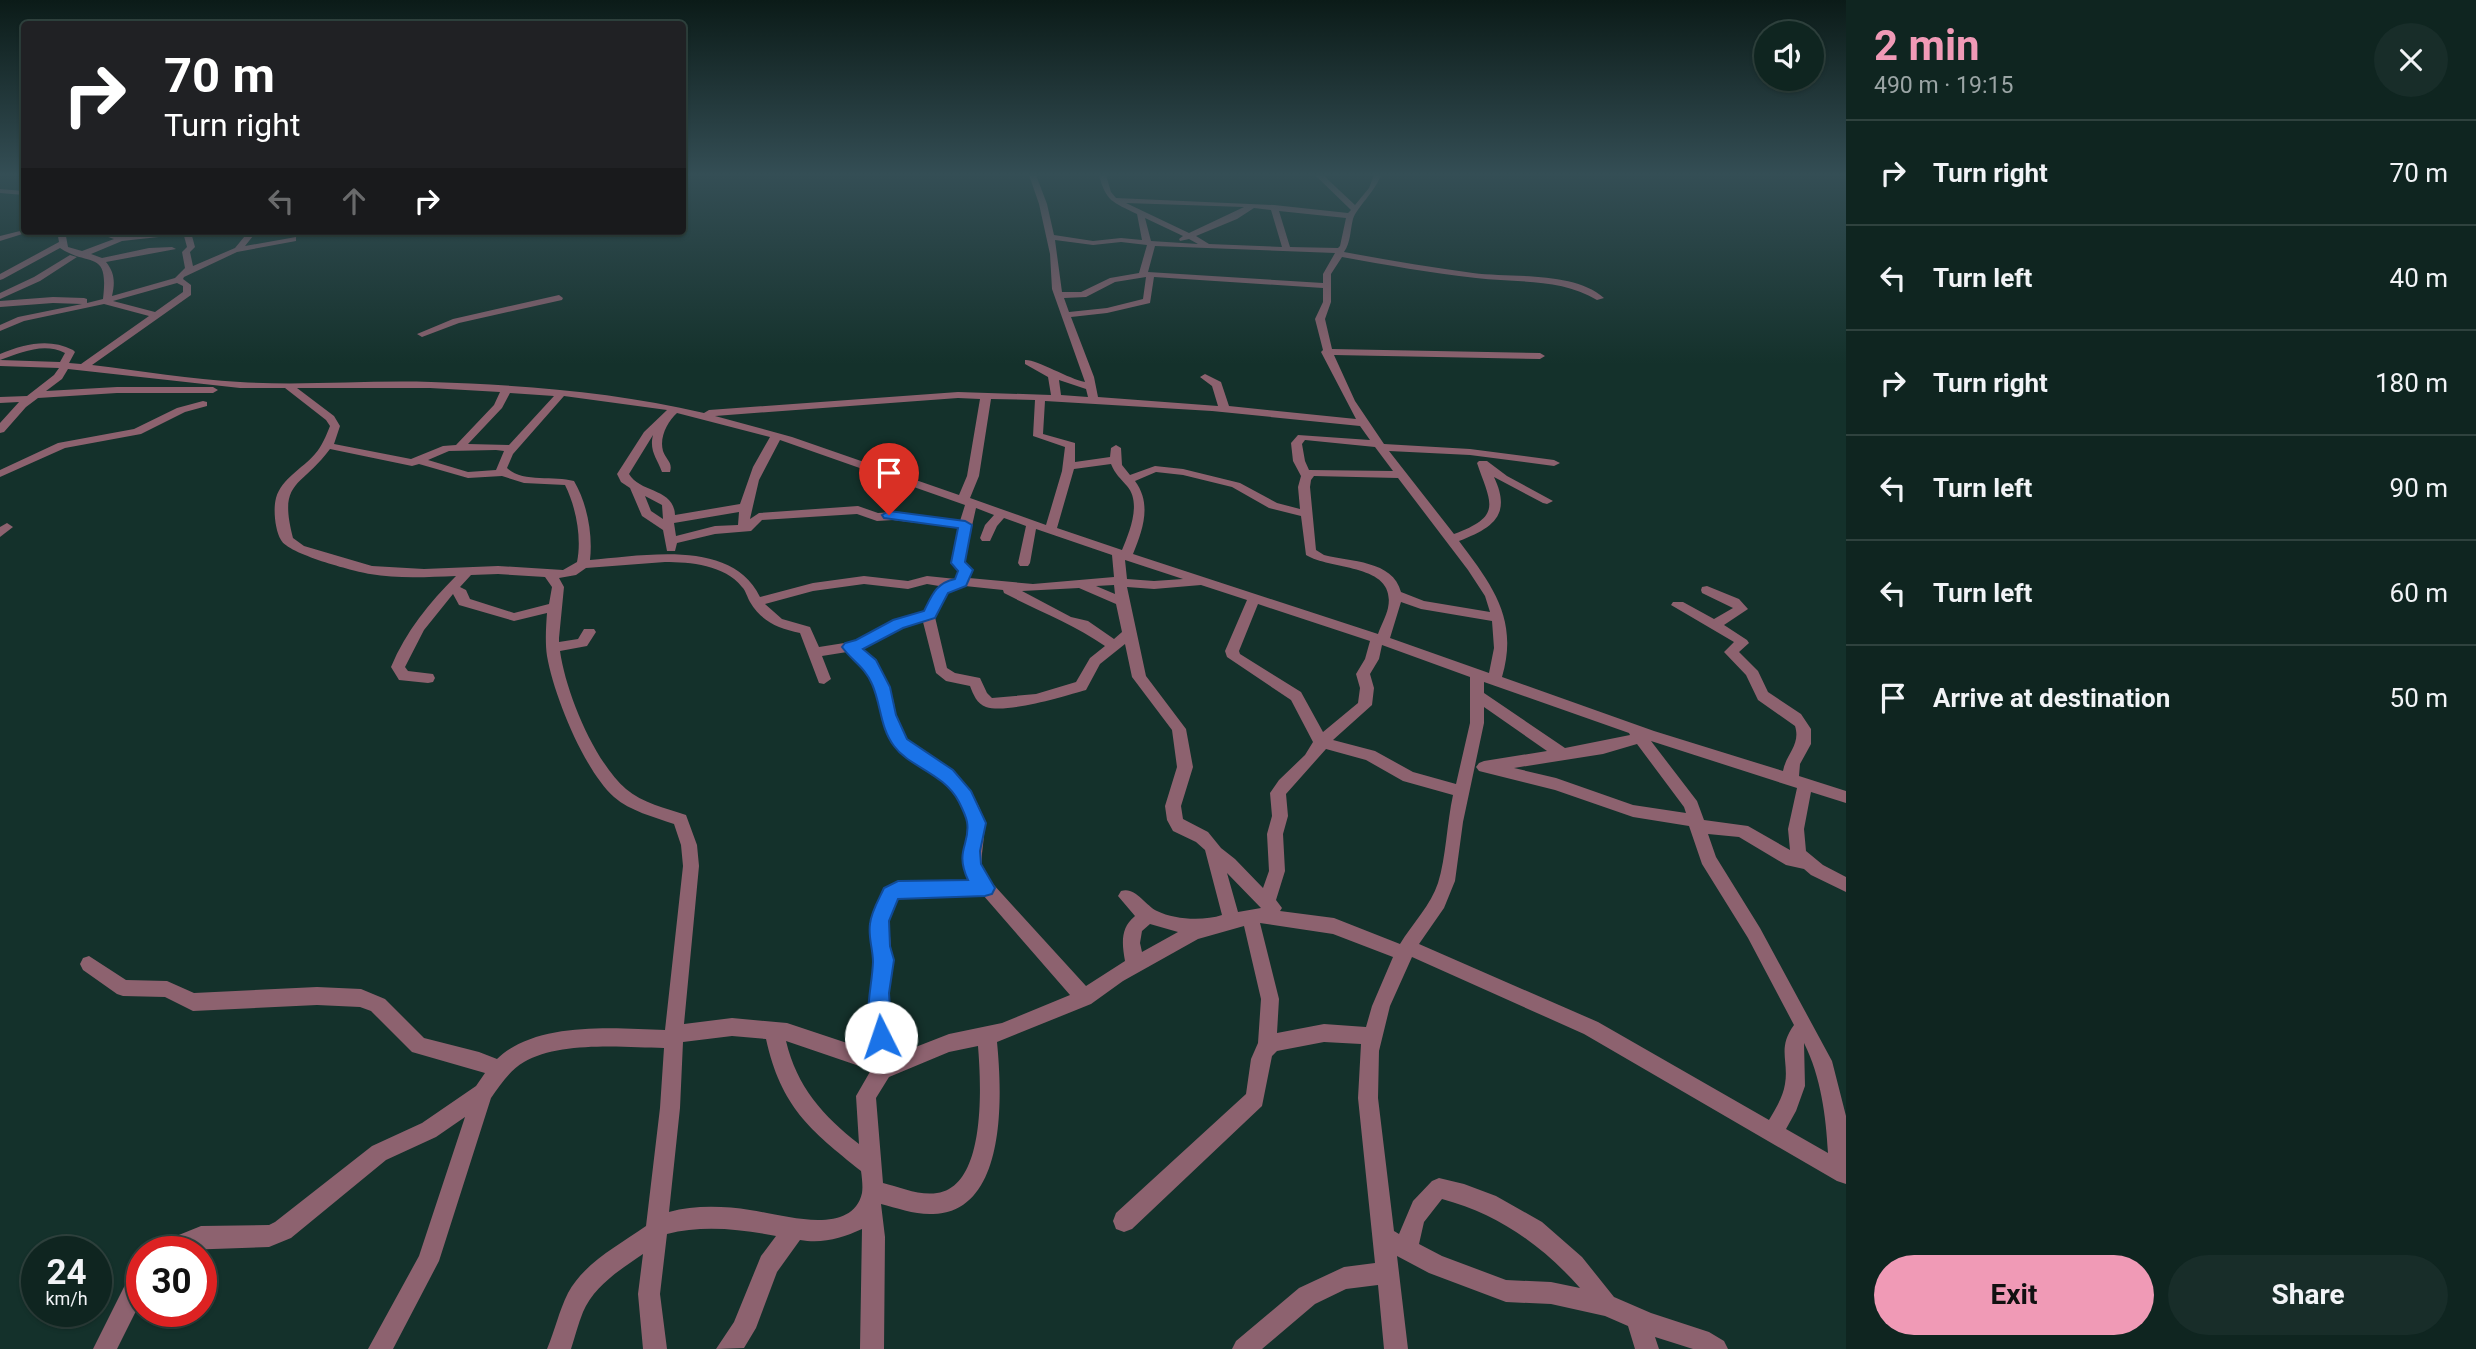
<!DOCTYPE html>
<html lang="en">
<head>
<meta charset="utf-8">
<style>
	body { margin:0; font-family:Roboto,sans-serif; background:#182d29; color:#f1f3f6; height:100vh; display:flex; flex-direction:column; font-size:26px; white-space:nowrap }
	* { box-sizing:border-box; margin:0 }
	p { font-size:23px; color:#9ba5a5 }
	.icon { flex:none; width:38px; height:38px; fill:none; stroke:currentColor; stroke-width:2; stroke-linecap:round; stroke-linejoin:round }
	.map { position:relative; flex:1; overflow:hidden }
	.panel { display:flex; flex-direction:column; background:#0f2520; width:630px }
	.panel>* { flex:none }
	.banner { position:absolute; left:21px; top:21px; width:665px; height:214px; border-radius:7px; box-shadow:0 2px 5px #0004,0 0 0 2px #2f423e; background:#202124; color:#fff; overflow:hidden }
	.fabs { position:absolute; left:1754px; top:21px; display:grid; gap:14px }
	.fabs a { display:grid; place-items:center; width:70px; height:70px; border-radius:50%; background:#0f2520; box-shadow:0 2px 5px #0004,0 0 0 2px #2f423e; font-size:35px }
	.speed { position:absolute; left:21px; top:1236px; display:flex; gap:14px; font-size:35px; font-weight:700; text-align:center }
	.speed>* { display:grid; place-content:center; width:91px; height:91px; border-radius:50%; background:#0f2520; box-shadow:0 2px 5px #0004,0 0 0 2px #2f423e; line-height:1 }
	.speed small { font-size:18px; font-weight:400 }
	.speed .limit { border:10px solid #d22; background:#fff; color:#111 }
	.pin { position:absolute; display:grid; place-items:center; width:60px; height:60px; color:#fff; margin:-72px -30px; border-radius:50% 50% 50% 0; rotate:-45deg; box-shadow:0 0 7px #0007 }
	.pin .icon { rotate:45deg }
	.me { position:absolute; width:77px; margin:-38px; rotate:356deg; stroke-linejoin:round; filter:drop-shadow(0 0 5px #0008) }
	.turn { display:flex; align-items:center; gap:24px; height:147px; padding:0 28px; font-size:32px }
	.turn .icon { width:91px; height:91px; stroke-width:2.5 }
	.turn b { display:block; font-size:49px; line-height:60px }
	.lanes { display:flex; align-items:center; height:66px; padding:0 28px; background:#0003; justify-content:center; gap:35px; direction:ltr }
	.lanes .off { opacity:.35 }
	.round { display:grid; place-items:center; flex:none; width:74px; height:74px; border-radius:37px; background:#182d29 }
	.overview { display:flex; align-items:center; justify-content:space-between; height:119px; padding:0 28px }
	h1 { font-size:42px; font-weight:700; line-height:52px; color:#f09ab6 }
	.button { display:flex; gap:14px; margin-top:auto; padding:14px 28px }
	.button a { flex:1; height:80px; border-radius:42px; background:#f09ab6; color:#111; font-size:28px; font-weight:700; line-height:80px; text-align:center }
	.button a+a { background:#182d29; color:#f1f3f6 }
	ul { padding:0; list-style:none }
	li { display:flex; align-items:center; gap:21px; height:105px; padding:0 28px; border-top:2px solid #2f423e }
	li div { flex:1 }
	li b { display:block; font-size:26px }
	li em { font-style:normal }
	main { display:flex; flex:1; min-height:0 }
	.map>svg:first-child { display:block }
</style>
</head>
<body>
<main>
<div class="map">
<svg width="1846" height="1349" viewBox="0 0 1846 1349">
	<rect width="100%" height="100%" fill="#14312b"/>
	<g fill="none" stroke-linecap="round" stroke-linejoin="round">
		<g fill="#8d626f" fill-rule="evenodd">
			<path d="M1029 175H1036L1047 204 1054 235 1093 241 1121 238 1142 240 1137 214C1113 202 1106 202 1099 175H1106L1111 192 1116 198 1274 205 1348 213 1351 210 1315 175H1323L1355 205 1369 188 1374 175H1381C1375 192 1357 207 1353 219 1350 230 1351 242 1344 252 1387 260 1430 267 1473 273 1512 278 1574 271 1604 298L1597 300C1561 278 1516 283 1476 278 1431 273 1386 265 1342 257L1331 274V302L1325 319 1332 349 1540 353 1545 356 1540 359 1334 355 1355 401 1384 444 1470 449 1554 460 1560 463 1554 466 1470 455 1389 451 1454 534C1503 516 1491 504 1477 463L1479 461H1487L1507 476 1553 501 1547 504 1543 503 1494 477C1512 515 1493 528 1459 541 1492 585 1519 619 1502 677L1654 731 1783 771C1786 754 1801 745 1795 726L1758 700 1746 675 1724 652 1734 642 1671 605 1673 602H1683L1714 619 1733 608 1702 593 1701 590 1702 587 1707 586 1739 599 1748 609 1724 625 1747 640 1749 643 1739 652 1758 671 1768 692 1801 714 1811 729V744L1800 764 1799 776 1846 791V803L1811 792 1804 829 1806 851 1823 865 1846 877V892L1811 875 1804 869 1786 865 1739 837 1708 834 1716 857 1760 928 1832 1061 1846 1116V1184L1837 1181 1584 1034 1412 957 1390 1006 1379 1051 1378 1098 1394 1231 1399 1234 1413 1201 1432 1181 1439 1178 1464 1184 1496 1196 1542 1222 1582 1257 1614 1297 1651 1313 1709 1332 1724 1341 1728 1349H1693L1655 1337 1659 1349H1635L1628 1326 1605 1316 1551 1304 1506 1302 1429 1273 1397 1256 1408 1349H1384L1378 1285 1346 1289 1315 1304 1262 1349H1232L1236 1341 1299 1288 1344 1267 1375 1263 1358 1098 1361 1044 1324 1042 1277 1051 1272 1056 1262 1106 1132 1229 1124 1232 1116 1229 1113 1221 1116 1213 1246 1094 1251 1059 1258 1043 1261 999 1244 926 1198 939 1123 981 1091 1004 997 1042C1002 1093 1008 1212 933 1214 916 1215 897 1208 881 1204L885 1237 884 1349H860L862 1229C842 1238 823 1244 800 1240L777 1272 756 1328 744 1348 716 1349 734 1322 761 1256 776 1236C740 1229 702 1225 667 1234L660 1294 667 1349H643L638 1294 643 1254C621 1269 594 1286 583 1312 578 1324 575 1337 571 1349H547C555 1330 559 1311 568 1293 584 1263 619 1245 646 1226L660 1108 664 1048C624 1047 559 1041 524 1062 510 1070 500 1085 491 1098L439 1261 393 1349H368L419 1256 465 1117 436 1137 386 1160 291 1238 269 1247 156 1251 159 1243 201 1226 269 1225 275 1222 372 1146 422 1123 476 1086 485 1073 412 1052 371 1011 360 1007 317 1005 193 1011 165 997 123 996 117 994 83 970 80 964 83 958 89 956 126 980 167 981 194 993 317 987 361 989 385 999 424 1038 479 1052 497 1059C536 1021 614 1028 665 1030L683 866 681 845 674 824C654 817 630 811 614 797 584 770 554 696 547 656 545 642 546 627 547 613L514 621 459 605 453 594 424 630 405 667 408 671 433 674 435 678 433 682 428 683 399 680 391 667C406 631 429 603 456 576 428 577 398 579 370 574 353 571 288 554 281 540 275 530 273 509 276 498 282 478 302 469 315 454 322 446 326 436 330 426L326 420 285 388H240L68 369 62 379 46 391 117 387H213L218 390 213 393H117L38 398 26 407 4 432 0 433V423L19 402 0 403V397L27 396 54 375 59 368 0 366V360L60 362 65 353C43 342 21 353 0 360V354C25 344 49 338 73 350L75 352 69 363 81 364 149 316 104 304 24 321 0 331V325L18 317 82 304 53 303 0 307V301L53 297 84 298 87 299V303L103 299C109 248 90 268 60 248L3 279 0 280V274L59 242 57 231H65L68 247 82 251 114 239 91 231H113L122 236 168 231H196L192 236 195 247 190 252 193 266 235 248 249 231H257L245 246 296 237V241L237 252 184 277 183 279 191 285V295L92 365C141 371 191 379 240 382 303 386 367 380 431 382 522 385 615 392 704 413L709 410 958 392 1051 395 1048 377 1025 364V360C1036 359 1069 379 1085 382L1052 289 1050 254 1039 204ZM1126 203 1244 207 1189 233ZM1254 208 1271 210 1282 247 1209 244 1196 236 1237 219ZM1279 211 1346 218 1340 246 1338 248 1290 247ZM1145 218 1183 236 1179 239 1180 241 1189 239 1198 244 1151 241ZM186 234 184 236 187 247 182 252 185 268 175 278 112 296C115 283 115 273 106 262L176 249 172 247 149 248 102 258 91 254 122 241ZM1055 240 1093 245 1121 242 1147 245 1139 273 1110 278 1081 292H1062ZM1155 246 1335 253 1323 274V283L1148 272ZM1146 277 1143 299 1107 308 1069 312 1064 298 1086 297 1115 282ZM1154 277 1323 288V302L1315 319 1323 350 1321 352 1356 419 1229 406 1221 382 1205 374 1200 377 1212 386 1218 406 1098 397 1094 377 1071 317 1107 313 1150 303ZM177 283 183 286V292L155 312 113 301ZM1059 380 1086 389 1088 397 1061 395ZM297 388H430L500 392 494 405 456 445 443 446 411 459 334 444 340 426 334 416ZM510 393 554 396 509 445 468 444 502 408ZM564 396 667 410 644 432 617 474 621 482 630 488 642 516 663 530 667 551H675L677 543 715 534 751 531 762 520 857 514 877 521 893 520 959 528 952 563 959 571 956 579 927 576 908 581 864 576 813 583 760 597C732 538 643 556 590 560 593 534 587 503 574 481 554 475 523 483 507 468L513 454ZM958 398 980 399 967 476 959 495 792 437 715 416ZM991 399 1035 400 1033 436 1065 447 1062 471 1046 525 970 498 979 476ZM1045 401 1212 411 1360 426 1370 440 1298 435 1291 443 1293 461 1301 476 1298 487 1300 509 1277 503 1240 483 1183 469 1155 466 1130 475 1122 465 1121 448 1116 445 1111 448 1110 457 1075 462V443L1043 434ZM677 413 770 437 753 467 740 504 675 515C674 488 640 493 629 474L653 435C649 451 657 458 662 472H670C673 462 666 460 663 451 659 437 668 421 677 413ZM780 440 965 505 960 521 893 512 878 513 858 506 759 513 750 519 759 480ZM1305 440 1375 447 1393 471 1309 470 1305 461 1302 444ZM330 449 412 466 419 464 468 478 502 476 524 483 565 485C576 507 582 538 577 562L563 570 498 566 424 569 372 566 304 546 293 538C278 480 300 489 330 449ZM496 450 504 451 496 470 468 472 428 460 449 451ZM1111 464C1115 474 1121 479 1127 486 1142 503 1129 533 1122 550L1057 528 1074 469ZM1156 472 1183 475 1232 487 1269 508 1301 516 1306 555C1332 571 1397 563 1388 608 1386 617 1381 625 1378 634L1133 554C1143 529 1152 504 1135 481ZM1314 476 1398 478 1468 570 1485 596 1490 612 1424 601 1401 592C1393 560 1350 562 1324 555L1316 550 1310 487 1311 480ZM645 496 662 505 663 519 651 511ZM976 508 994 515 985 525 980 538 982 541H990L997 526 1004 518 1026 526 1018 563 1020 566H1028L1030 563 1036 529 1112 555 1114 577 1033 584 969 578 972 570 964 562ZM739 512 738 525 715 526 676 536 674 523ZM1125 560 1183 579 1154 581 1127 579ZM665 562C690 562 725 565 742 587 746 591 747 597 750 602 762 622 778 628 800 633L819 683 824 684 831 679 822 656 847 652C861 664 873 678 878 696 883 713 883 732 895 747 902 756 913 759 922 764 940 774 958 793 966 812 974 835 959 858 970 881L898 883 884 891 879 899 871 922 874 964 869 1001 871 1051 787 1023 732 1018 684 1024 699 866 697 845 686 815C666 808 642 803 626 789 594 761 566 693 560 651L587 646 596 632 594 629H584L578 639 559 642V638L564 587 559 578 576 575 586 568ZM498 574 545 577 552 587 549 604 514 613 470 599 466 590 460 587 471 575ZM864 584 908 589 927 584 939 586 925 611 921 614 893 621 857 641 819 647 810 627 782 619 765 604 813 591ZM1114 585 1115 594 1096 586ZM1201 585 1247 600 1225 651 1227 657 1291 700 1313 742 1305 755 1279 780 1270 793 1272 816 1267 834 1269 871 1263 888 1235 859 1221 848 1208 832 1183 819 1181 806 1193 767 1186 729 1146 676 1127 587 1154 589ZM965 586 1003 590 1004 593C1038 611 1074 624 1105 646L1090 658 1076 682 1036 694 992 698 987 693 980 678 955 673 947 668 935 617C944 599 943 590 965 586ZM1079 588 1116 604 1122 632 1114 639 1088 621 1071 617 1022 591ZM1401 602 1421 609 1492 621 1494 648 1489 673 1390 638ZM1258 604 1370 641 1365 659 1356 674 1360 688 1358 703 1323 732 1301 692 1240 654 1239 651ZM923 622 936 673 946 681 970 686C973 694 977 704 986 707 1007 714 1065 696 1086 690L1100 664 1125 644 1132 677 1172 730 1177 767 1165 806 1167 820 1173 831 1196 842 1205 850 1222 915C1204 921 1175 920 1157 911 1145 905 1135 886 1121 891L1118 896 1135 916C1120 928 1122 944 1125 961L1086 986 983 873C978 853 989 832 982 814 974 791 955 769 934 757 923 750 910 747 903 735 897 724 896 711 893 699 888 679 876 663 861 649L902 627ZM1382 645 1470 677V723L1456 784 1413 772 1375 751 1333 740 1372 705 1374 688 1370 674 1379 659ZM1484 682 1629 733 1630 735 1565 748 1484 693ZM1484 707 1547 751 1484 761 1479 763 1476 767 1479 771 1555 790 1633 817 1689 826 1702 864 1748 938 1794 1025C1777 1048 1789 1061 1785 1084 1783 1097 1776 1108 1769 1120L1598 1022 1419 944 1444 908 1455 881 1463 822 1484 723ZM1651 741 1797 788 1788 829 1790 850 1748 826 1704 820 1697 801ZM1637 744 1684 807 1686 813 1633 805 1556 778 1514 768 1603 754ZM1326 749 1366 760 1403 781 1453 795C1447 822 1446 858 1438 883 1431 905 1412 924 1400 944L1334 918 1280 911 1282 908 1276 900 1285 871 1283 834 1288 816 1286 794ZM1227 873 1261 908 1238 912ZM983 895 1070 995 1002 1023 949 1034 890 1057 888 1001 892 964 889 922 892 907 901 897ZM1260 923 1333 934 1393 957 1372 1006 1366 1027 1324 1024 1277 1033 1279 999ZM1150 924 1178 932 1142 952 1140 943 1142 931ZM732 1036 766 1039C781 1107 810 1130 861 1171 862 1178 863 1187 862 1193 852 1238 780 1214 750 1210 724 1206 694 1205 669 1212L680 1108 683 1042ZM786 1041 871 1070 856 1096 859 1144C823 1116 797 1087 786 1041ZM1804 1043C1821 1077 1826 1116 1828 1153L1786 1129 1796 1111 1805 1086ZM978 1046C981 1083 987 1186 937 1193 920 1196 899 1187 883 1183L876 1098 889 1077 949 1052ZM1442 1199C1498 1214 1542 1245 1580 1288L1551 1282 1506 1280 1442 1256 1419 1244 1424 1222Z"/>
			<path d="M0 189 24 191V195L0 193Z"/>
			<path d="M24 230 32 231 0 241V236Z"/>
			<path d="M70 255 77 257 40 281 0 299V293L34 277Z"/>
			<path d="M559 295 563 298 562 300 459 323 422 337 417 334 453 319Z"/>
			<path d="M203 401 207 402V406L185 412 141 434 65 448 0 477V470L58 443 134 429 177 408Z"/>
			<path d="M7 523 13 527 0 537V527Z"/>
			<path d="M142 1264V1299L117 1349H93L134 1267Z"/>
		</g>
	</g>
	<linearGradient id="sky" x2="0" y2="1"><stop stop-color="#0b1b18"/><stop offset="0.48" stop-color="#344e55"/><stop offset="1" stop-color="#344e55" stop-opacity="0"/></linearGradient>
	<rect width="1846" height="364" fill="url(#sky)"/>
	<path fill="#1a73e8" stroke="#114b97" stroke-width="2" d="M889 511 965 521 972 525 965 562 973 570 966 586 948 593 935 618 903 628 863 649 876 660 890 687 896 715 907 739 953 770 971 791 986 823 980 851 981 864 995 888 992 894 985 896 898 899 889 921 890 946 894 960 889 993 892 1037 889 1044 881 1047 874 1044C862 1018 872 989 873 962 873 949 868 937 870 924 871 912 879 899 884 888L898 881 968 880C954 850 971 844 967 822 966 816 962 808 959 802 944 773 909 767 894 746 880 728 881 704 872 684 865 667 852 661 842 647L845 643 856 640 893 620 924 611C932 595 936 583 955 579L958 571 951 563 958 528 884 518 882 515Z"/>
</svg>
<div class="fabs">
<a><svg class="icon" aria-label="sound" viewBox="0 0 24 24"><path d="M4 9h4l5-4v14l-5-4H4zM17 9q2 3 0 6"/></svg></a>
</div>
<div class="speed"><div>24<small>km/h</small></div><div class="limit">30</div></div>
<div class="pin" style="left:889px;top:515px;background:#d93025"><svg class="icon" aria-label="arrive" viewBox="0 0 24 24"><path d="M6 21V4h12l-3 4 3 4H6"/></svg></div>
<svg class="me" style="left:881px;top:1037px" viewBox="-20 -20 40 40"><circle r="19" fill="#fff"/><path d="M0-13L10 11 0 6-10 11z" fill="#1a73e8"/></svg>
<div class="banner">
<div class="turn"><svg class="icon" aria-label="right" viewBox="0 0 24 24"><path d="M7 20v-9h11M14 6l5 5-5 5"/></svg><div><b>70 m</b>Turn right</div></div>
<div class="lanes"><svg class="icon off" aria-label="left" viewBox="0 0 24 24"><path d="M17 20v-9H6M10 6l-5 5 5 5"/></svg><svg class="icon off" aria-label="ahead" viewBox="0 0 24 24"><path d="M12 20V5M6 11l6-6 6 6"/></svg><svg class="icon" aria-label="right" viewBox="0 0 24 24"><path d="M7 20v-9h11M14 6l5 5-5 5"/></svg></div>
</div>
</div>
<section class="panel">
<div class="overview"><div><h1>2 min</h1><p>490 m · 19:15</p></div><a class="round"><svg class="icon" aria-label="close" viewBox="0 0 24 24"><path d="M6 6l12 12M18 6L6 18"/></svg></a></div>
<ul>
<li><svg class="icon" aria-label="right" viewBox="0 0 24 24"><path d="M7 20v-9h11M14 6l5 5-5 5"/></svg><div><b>Turn right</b></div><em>70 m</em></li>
<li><svg class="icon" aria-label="left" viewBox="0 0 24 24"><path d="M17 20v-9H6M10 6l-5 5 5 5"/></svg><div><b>Turn left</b></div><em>40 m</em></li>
<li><svg class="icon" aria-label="right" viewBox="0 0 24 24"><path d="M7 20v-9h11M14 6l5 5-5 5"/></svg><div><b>Turn right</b></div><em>180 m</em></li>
<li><svg class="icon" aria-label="left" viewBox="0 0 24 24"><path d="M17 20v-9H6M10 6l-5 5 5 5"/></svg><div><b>Turn left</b></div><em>90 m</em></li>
<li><svg class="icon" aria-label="left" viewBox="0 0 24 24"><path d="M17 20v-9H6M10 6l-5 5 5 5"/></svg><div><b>Turn left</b></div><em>60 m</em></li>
<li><svg class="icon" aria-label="arrive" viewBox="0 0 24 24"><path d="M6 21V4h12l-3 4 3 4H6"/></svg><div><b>Arrive at destination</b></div><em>50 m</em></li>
</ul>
<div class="button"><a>Exit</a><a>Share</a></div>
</section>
</main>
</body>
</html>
